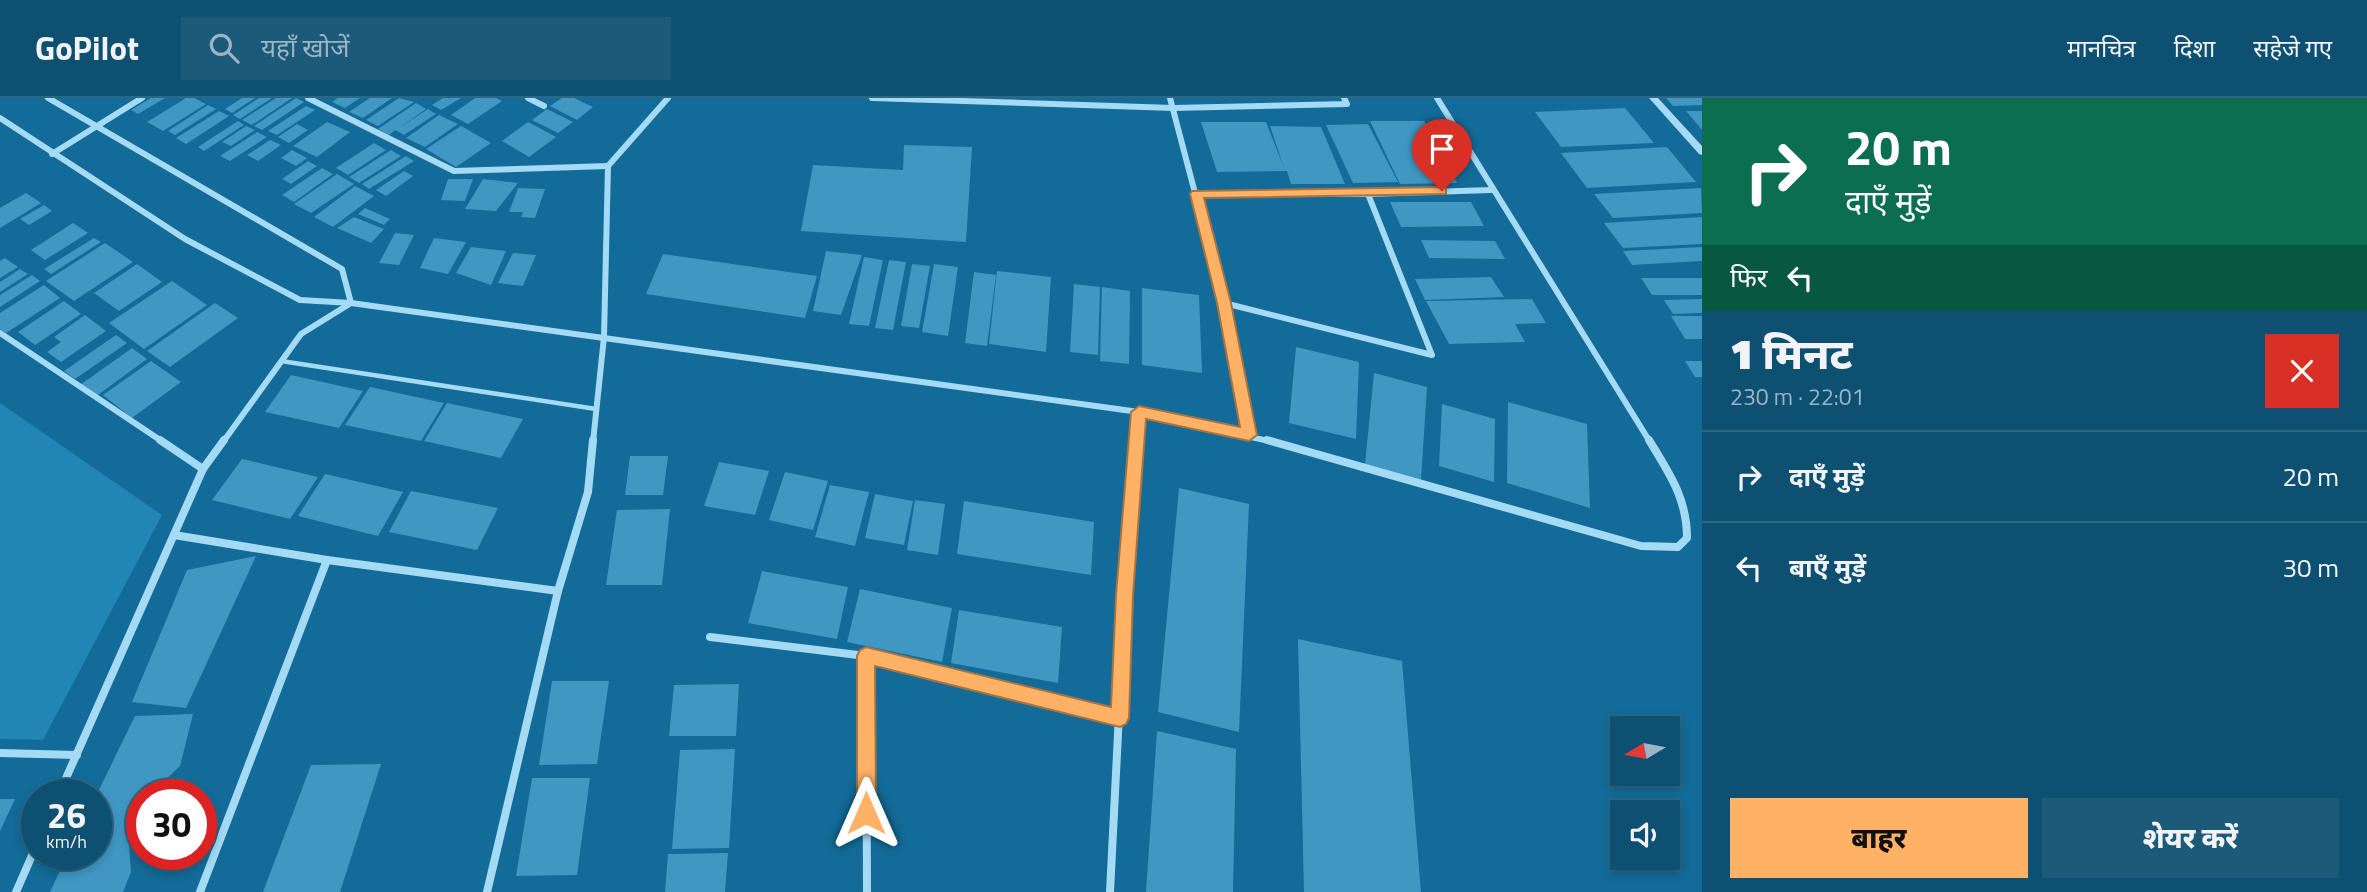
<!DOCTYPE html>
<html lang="hi">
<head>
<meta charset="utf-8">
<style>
	body { margin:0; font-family:"Titillium Web","Noto Sans Devanagari",sans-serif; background:#1c5a7a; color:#f1f3f6; height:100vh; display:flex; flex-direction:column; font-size:26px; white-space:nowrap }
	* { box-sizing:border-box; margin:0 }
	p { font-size:23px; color:#9bb5c4 }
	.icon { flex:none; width:38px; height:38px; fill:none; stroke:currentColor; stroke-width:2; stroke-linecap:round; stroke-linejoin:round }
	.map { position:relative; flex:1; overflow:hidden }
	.panel { display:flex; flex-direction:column; background:#0e5072; width:665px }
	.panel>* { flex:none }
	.top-card { background:#0b6e4f; color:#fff; overflow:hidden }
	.needle { width:46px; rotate:260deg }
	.tools { position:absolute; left:1610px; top:618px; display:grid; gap:14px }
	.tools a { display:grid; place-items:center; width:70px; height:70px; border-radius:0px; background:#0e5072; box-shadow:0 4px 10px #0003,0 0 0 2px #2e6784; font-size:35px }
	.speed { position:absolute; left:21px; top:681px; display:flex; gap:14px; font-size:35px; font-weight:700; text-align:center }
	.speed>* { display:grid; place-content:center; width:91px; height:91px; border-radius:50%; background:#0e5072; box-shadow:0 4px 10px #0003,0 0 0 2px #2e6784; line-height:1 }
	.speed small { font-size:18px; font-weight:400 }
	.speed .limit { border:10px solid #d22; background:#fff; color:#111 }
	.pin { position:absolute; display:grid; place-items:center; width:60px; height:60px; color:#fff; margin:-72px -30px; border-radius:50% 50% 50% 0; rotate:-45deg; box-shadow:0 0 7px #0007 }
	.pin .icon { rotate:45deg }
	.me { position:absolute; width:77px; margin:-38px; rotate:0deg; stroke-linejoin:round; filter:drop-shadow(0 0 5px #0008) }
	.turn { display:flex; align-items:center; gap:24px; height:147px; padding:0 28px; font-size:32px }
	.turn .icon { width:91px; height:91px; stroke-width:2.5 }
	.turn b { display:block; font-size:49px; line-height:60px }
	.then { display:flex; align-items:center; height:66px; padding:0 28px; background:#0003; gap:14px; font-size:26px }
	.round { display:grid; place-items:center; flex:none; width:74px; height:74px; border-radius:0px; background:#1c5a7a }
	.overview { display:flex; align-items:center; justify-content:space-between; height:119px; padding:0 28px }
	h1 { font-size:42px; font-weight:800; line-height:52px }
	.cta { display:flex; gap:14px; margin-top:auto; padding:14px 28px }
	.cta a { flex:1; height:80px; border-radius:0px; background:#ffb166; color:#111; font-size:28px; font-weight:800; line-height:80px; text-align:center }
	.cta a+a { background:#1c5a7a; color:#f1f3f6 }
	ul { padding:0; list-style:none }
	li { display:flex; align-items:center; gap:21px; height:91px; padding:0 28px; border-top:2px solid #2e6784 }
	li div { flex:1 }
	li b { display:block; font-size:26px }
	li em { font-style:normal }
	header { display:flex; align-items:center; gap:42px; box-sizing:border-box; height:98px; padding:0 35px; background:#0e5072; border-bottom:2px solid #2e6784 }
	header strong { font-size:33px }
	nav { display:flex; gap:38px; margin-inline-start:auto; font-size:24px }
	.search { width:490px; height:63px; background:#1c5a7a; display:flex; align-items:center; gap:18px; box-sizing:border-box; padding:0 24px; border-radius:0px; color:#9bb5c4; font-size:26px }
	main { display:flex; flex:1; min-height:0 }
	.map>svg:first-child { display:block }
</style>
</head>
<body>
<header>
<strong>GoPilot</strong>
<div class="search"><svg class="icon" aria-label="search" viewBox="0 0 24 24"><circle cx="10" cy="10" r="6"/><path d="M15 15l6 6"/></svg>यहाँ खोजें</div>
<nav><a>मानचित्र</a><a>दिशा</a><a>सहेजे गए</a></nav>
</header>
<main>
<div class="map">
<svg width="1702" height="794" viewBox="0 0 1702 794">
	<rect width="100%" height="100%" fill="#126b98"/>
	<path fill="#2185b6" d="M0 305 162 417 43 642 0 641Z"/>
	<g fill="#3f97c2">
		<path d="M151 0H165L138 16 131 12Z"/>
		<path d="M186 0H194L206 6 163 33 147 24Z"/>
		<path d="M242 0H255L232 15 225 11Z"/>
		<path d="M259 0H272L240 21 233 17Z"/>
		<path d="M276 0H292L252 27 242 22Z"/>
		<path d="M296 0 304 4 262 32 254 28Z"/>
		<path d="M338 0H360L345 10 332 4Z"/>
		<path d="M370 0H392L363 20 349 14Z"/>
		<path d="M399 0 414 4 378 28 366 22Z"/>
		<path d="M443 0H461L441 12 432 7Z"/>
		<path d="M475 0H496L502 3 468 26 451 17Z"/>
		<path d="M562 0H574L593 9 577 22 550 8Z"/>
		<path d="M1666 0H1702V7L1673 8Z"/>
		<path d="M416 5 426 11 398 31 428 11 436 16 404 37 395 32 389 37 378 31Z"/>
		<path d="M208 7 216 11 175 37 168 33Z"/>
		<path d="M306 8 315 12 277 37 268 33Z"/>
		<path d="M1625 10 1654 45 1561 49 1535 14Z"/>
		<path d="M547 11 573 24 558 35 532 22Z"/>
		<path d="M219 13 229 18 186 46 176 40Z"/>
		<path d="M1686 13H1702V32Z"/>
		<path d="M439 17 458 26 425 49 406 40Z"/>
		<path d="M238 23 244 27 204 53 198 49Z"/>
		<path d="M1370 23H1424L1457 85 1400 86Z"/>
		<path d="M327 24 350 34 317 59 293 48Z"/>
		<path d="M528 24 556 39 529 59 502 43Z"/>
		<path d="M1201 24H1266L1284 70 1270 28 1321 29 1345 86H1291L1287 73 1217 74Z"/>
		<path d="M297 26 308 32 289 45 278 39Z"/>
		<path d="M1368 26 1398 84 1353 85 1326 27Z"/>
		<path d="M246 28 255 32 231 48 222 44Z"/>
		<path d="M461 28 491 45 456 69 426 51Z"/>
		<path d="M257 34 267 39 230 63 220 58Z"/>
		<path d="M270 42 281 47 258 63 247 57Z"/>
		<path d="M374 45 386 52 348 77 336 70Z"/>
		<path d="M904 47 972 49 966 144 801 133 813 67 903 72Z"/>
		<path d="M1667 49 1696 84 1587 90 1561 55Z"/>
		<path d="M292 52 307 60 296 68 281 60Z"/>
		<path d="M391 52 401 58 359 85 349 79Z"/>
		<path d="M406 58 414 63 369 91 362 86Z"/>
		<path d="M308 63 317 68 291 86 282 81Z"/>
		<path d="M322 70 333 76 294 104 282 97Z"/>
		<path d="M404 73 413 78 386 98 376 92Z"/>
		<path d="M337 76 354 86 311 115 294 106Z"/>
		<path d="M448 81H473L465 103 441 102Z"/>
		<path d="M483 81 518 85 496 113 465 111Z"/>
		<path d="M355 88 374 98 333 129 314 119Z"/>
		<path d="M518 90 545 91 535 120 521 119 523 114H509Z"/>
		<path d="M1701 90 1702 115 1613 120 1594 96Z"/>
		<path d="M26 95 41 105 0 130V110Z"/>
		<path d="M1390 104H1471L1484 128 1401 129Z"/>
		<path d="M44 107 52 113 29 127 20 121Z"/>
		<path d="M365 110 390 121 384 127 358 116Z"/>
		<path d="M354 119 384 131 371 145 337 130Z"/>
		<path d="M1702 119V146L1623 150 1604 125Z"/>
		<path d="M73 125 88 135 45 162 31 152Z"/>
		<path d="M395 135 414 137 399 167 379 165Z"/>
		<path d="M94 140 101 144 51 176 44 171Z"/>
		<path d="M434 140 466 144 448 176 420 170Z"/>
		<path d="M1421 142 1495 143 1505 161 1429 160Z"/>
		<path d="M105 145 133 164 74 203 46 183Z"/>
		<path d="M471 149 506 153 491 187 456 175Z"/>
		<path d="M1702 149V163L1632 167 1623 153Z"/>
		<path d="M826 153 862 157 841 217 813 213Z"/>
		<path d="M513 155 536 157 523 188 498 185Z"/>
		<path d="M663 156 817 178 805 220 646 196Z"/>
		<path d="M864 159 883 162 869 228 849 226Z"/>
		<path d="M5 160 18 169 0 180V163Z"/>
		<path d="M889 162 906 164 893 232 875 230Z"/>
		<path d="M137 166 162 184 119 213 94 195Z"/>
		<path d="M912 166 930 168 919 230 901 228Z"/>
		<path d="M934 166 958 169 948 238 922 234Z"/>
		<path d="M20 171 28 176 0 194V184Z"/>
		<path d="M997 173 1051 179 1046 254 989 246Z"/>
		<path d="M974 174 996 177 987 248 965 245Z"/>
		<path d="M32 177 40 183 0 209V197Z"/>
		<path d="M1491 179 1504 199 1425 202 1415 181Z"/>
		<path d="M1641 180H1702V197H1652Z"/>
		<path d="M172 183 207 207 144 251 109 225Z"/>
		<path d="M1074 186 1100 189 1098 257 1070 254Z"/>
		<path d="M44 187 60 200 6 235 0 231V215Z"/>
		<path d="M1102 189 1130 193 1129 266 1100 263Z"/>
		<path d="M1142 190 1199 197 1202 275 1142 267Z"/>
		<path d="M1532 201 1546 225 1515 226 1525 244 1449 246 1426 203Z"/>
		<path d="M1702 201V215L1673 216 1664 202Z"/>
		<path d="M64 203 81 216 35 247 18 234Z"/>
		<path d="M215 205 238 220 170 269 147 253Z"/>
		<path d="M85 217 106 233 61 264 47 254 61 244 54 239Z"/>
		<path d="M1671 218H1702V241H1685Z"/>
		<path d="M116 237 127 245 75 281 64 273Z"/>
		<path d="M1296 249 1359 264 1356 341 1289 325Z"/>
		<path d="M132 250 147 261 95 299 80 287Z"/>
		<path d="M151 263 181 284 132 320 103 297Z"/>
		<path d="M1685 263H1702V279H1695Z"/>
		<path d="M1374 275 1427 289 1421 382 1365 366Z"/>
		<path d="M291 277 363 293 339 330 265 314Z"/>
		<path d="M370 289 444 305 421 343 345 327Z"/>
		<path d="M1508 304 1587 326 1590 410 1507 385Z"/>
		<path d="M447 305 523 321 501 360 424 343Z"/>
		<path d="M1442 306 1495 321 1494 384 1439 368Z"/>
		<path d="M630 358H668L663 397H625Z"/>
		<path d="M242 361 318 379 290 421 212 402Z"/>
		<path d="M719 364 769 373 755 417 704 408Z"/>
		<path d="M785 374 828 383 813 432 769 422Z"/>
		<path d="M325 376 403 394 378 438 298 418Z"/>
		<path d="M830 387 869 394 855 448 815 439Z"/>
		<path d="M1179 390 1249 406 1239 634 1158 614Z"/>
		<path d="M411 393 498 410 477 452 389 434Z"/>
		<path d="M875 396 913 403 904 447 865 440Z"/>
		<path d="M915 402 945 406 938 457 907 452Z"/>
		<path d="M964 403 1094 424 1091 477 957 456Z"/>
		<path d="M670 411 662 487H606L617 412Z"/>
		<path d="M256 458 186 610 132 604 187 472Z"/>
		<path d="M762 473 848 489 837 541 748 525Z"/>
		<path d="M860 491 952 510 942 564 847 544Z"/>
		<path d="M959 512 1062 529 1058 585 951 565Z"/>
		<path d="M1298 541 1402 563 1421 794H1304Z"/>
		<path d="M552 583H609L597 666 539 667Z"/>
		<path d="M739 586 736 638H669L674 587Z"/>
		<path d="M193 616 180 668 151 696H142V705L127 718 131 774 123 794H50L68 756H96V698L135 618Z"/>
		<path d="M1157 633 1236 651 1233 794H1146Z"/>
		<path d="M735 651 729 750 672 751 680 652Z"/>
		<path d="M381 666 340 794H263L311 667Z"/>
		<path d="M532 680H590L577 777 516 778Z"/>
		<path d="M0 701H15L0 733Z"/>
		<path d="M728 755 725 794H665L668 756Z"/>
	</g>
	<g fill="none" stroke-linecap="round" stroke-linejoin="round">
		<path stroke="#a4daf3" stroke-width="4.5" d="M281 263 596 311"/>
		<g stroke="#a4daf3" stroke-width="6">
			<path d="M48 0 342 171 351 205"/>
			<path d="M308 0 454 73 608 68"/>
			<path d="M528 0 544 8"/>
			<path d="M872 0 1173 10 1347 6 1344 0"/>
			<path d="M1170 0 1224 205 1249 337"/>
			<path d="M1437 0 1650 344"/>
			<path d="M0 20 185 141 300 202 351 205 1139 314 1273 344"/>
			<path d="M52 56 142 0"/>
			<path d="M1197 96H1368L1432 257 1224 205"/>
			<path d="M1368 96 1491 92"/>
			<path d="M0 235 163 344"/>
			<path d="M223 344 301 236 351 205"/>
			<path d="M593 344 604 239 608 68 668 0"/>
			<path d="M1137 344 1139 314"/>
		</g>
		<g stroke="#a4daf3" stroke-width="8">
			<path d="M160 342 203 371"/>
			<path d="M1267 342 1641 448 1678 449 1687 440C1687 400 1669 375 1649 342"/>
			<path d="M174 437 327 462"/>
			<path d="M710 539 866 558"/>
			<path d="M0 655 77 657"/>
			<path d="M59 696 203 371 224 342"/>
			<path d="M16 794 37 746"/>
			<path d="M200 794 327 462 558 493"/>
			<path d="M487 794 558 493 588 394 593 342"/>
			<path d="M867 794 866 558 1120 620"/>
			<path d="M1110 794 1125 497 1137 342"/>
		</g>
		<path fill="#a4daf3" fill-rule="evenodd" d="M1649 0H1658L1702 48V57L1699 56Z"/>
	</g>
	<path fill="#ffb166" stroke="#a67342" stroke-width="2" d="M1442 89 1446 90V96L1204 100 1231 205 1257 337 1249 343 1146 321 1133 497 1129 620 1126 626 1120 629 875 568 876 715 873 722 866 725 860 722 857 715V558L860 552 866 549 1111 609 1116 497 1131 314 1139 308 1240 329 1217 205 1190 96 1192 93Z"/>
</svg>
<div class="tools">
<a><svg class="needle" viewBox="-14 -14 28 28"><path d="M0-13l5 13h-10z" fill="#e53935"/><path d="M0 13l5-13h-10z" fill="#9bb5c4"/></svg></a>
<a><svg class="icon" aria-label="sound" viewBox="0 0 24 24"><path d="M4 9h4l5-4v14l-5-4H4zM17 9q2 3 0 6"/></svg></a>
</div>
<div class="speed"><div>26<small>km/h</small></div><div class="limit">30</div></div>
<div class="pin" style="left:1442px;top:93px;background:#d93025"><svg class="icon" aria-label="arrive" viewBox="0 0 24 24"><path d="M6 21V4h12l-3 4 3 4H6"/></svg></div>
<svg class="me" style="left:866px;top:715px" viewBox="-20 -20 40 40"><path d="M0-17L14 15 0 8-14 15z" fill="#ffb166" stroke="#fff" stroke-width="4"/></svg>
</div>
<section class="panel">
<div class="top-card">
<div class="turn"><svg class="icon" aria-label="right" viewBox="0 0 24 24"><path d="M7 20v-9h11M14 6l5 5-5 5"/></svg><div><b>20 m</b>दाएँ मुड़ें</div></div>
<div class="then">फिर<svg class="icon" aria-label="left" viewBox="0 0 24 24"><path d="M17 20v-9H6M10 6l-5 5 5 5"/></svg></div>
</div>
<div class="overview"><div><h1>1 मिनट</h1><p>230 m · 22:01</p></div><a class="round" style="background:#d93025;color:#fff"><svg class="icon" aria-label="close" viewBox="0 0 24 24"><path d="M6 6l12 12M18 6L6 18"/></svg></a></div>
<ul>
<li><svg class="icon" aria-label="right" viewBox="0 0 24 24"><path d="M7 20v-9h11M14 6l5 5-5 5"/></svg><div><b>दाएँ मुड़ें</b></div><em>20 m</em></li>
<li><svg class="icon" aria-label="left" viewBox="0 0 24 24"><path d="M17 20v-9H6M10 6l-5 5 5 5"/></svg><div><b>बाएँ मुड़ें</b></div><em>30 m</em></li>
</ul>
<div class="cta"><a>बाहर</a><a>शेयर करें</a></div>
</section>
</main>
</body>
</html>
